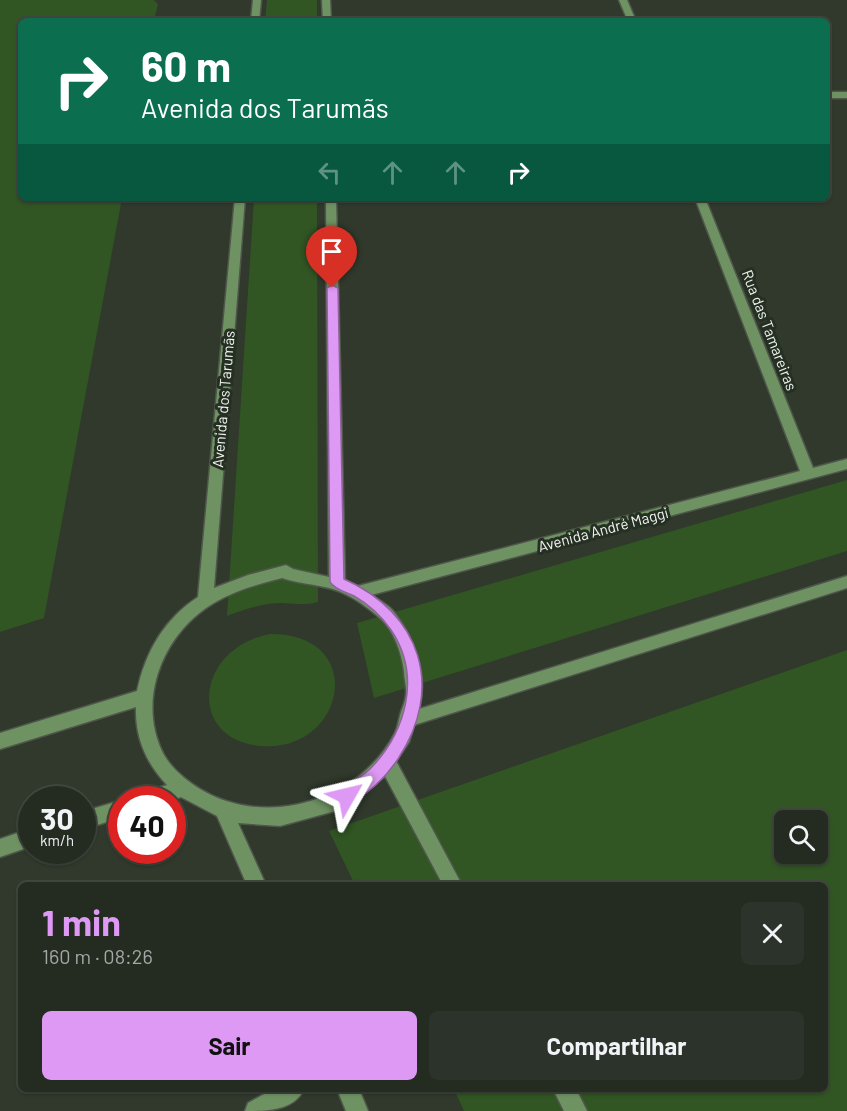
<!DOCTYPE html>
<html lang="pt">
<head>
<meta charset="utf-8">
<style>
	body { margin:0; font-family:Barlow,sans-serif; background:#2c332a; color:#f1f3f6; height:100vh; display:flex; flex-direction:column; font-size:22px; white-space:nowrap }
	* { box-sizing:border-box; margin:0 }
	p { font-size:20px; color:#a3a7a5 }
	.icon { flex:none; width:33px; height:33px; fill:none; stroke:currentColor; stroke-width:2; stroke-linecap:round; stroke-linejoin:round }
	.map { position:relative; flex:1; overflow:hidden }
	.details { position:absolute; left:18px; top:882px; width:810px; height:210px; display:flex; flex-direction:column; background:#242b21; border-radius:9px; box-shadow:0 2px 4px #0004,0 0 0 2px #41473f }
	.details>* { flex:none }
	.hud { position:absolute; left:18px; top:18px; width:812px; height:183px; border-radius:9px; box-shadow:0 2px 4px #0004,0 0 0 2px #41473f; background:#0b6e4f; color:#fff; overflow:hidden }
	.fabs { position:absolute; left:774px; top:810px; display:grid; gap:12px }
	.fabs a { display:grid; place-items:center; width:54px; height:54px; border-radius:9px; background:#242b21; box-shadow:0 2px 4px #0004,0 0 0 2px #41473f; font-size:30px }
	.speed { position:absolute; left:18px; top:786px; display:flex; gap:12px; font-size:30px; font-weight:700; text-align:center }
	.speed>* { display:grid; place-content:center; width:78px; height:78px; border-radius:50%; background:#242b21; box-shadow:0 2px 4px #0004,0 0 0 2px #41473f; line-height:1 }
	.speed small { font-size:15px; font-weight:400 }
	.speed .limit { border:9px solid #d22; background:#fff; color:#111 }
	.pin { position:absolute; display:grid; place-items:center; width:51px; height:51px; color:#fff; margin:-62px -26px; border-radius:50% 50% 50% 0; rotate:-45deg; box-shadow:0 0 6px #0007 }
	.pin .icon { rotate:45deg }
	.me { position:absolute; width:66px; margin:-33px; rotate:53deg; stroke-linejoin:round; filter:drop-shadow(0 0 4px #0008) }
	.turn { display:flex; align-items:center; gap:21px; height:126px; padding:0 24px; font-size:27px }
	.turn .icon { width:78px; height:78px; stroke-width:2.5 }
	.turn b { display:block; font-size:42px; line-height:51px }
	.lanes { display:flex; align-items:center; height:57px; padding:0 24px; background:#0003; justify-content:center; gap:30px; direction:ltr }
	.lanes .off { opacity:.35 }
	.round { display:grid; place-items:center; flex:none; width:63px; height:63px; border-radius:9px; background:#2c332a }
	.summary { display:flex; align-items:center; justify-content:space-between; height:102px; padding:0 24px }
	h1 { font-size:36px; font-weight:700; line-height:45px; color:#dd99f3 }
	.primary-button { display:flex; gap:12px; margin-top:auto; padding:12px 24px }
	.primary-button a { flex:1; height:69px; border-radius:9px; background:#dd99f3; color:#111; font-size:24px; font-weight:700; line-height:69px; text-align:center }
	.primary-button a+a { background:#2c332a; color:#f1f3f6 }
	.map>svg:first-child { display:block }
</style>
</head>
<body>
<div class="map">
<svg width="847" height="1111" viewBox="0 0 847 1111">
	<rect width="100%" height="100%" fill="#30392c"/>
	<g fill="#315523" fill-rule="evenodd">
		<path d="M0 0H154L158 4 154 21H21V198H122L44 618 0 632Z"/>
		<path d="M267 0H317V21H265Z"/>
		<path d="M254 198H317L318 602C304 606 293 603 279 603 261 604 244 609 227 616Z"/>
		<path d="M847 480V551L374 698 357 623Z"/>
		<path d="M270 634C369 633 346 753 261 746 186 740 195 648 270 634Z"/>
		<path d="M847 650V1111H464L454 1089H825V885H355L329 831ZM784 820H818V854H784Z"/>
	</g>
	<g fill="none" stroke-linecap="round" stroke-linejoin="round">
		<g stroke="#4f574b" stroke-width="3">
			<g id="minor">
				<path d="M253 0H261L259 21H251Z"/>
				<path d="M322 0H330L331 21H323Z"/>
				<path d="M619 0H627L636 21H628Z"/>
				<rect x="826" y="92" width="21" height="6"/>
				<path d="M235 198H245L214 588 248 575 286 565 293 569 329 577 326 198H336L345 580 358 586 800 471 695 198H705L813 468 847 459V469L371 595C378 600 389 605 394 612 415 639 428 675 419 709L847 576V588L414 725 409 742 396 761 462 885H443L385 776 335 811 280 826 238 823 266 885H247L217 816 181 797 172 800H137L140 794 167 785C146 763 135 737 136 707L0 749V733L137 691C145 653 164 619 198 597ZM282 578C301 585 325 584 343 593 355 598 371 610 381 619 394 631 402 654 404 672 404 679 407 687 406 694 406 700 403 706 401 712 399 718 398 727 395 733 360 801 265 829 200 789 187 781 172 769 164 755 137 704 160 640 206 608 229 592 255 585 282 578Z"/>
				<path d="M122 800V817L82 830V812Z"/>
				<path d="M32 828V846L0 857V839Z"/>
				<path d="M273 1089H304C294 1111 266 1111 245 1111L248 1103Z"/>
				<path d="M337 1089H359L368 1111H346Z"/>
				<path d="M553 1089H576L587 1111H564Z"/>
			</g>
		</g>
		<use href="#minor" fill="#6f9263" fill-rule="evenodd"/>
	</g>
	<path fill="#dd99f3" stroke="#90639e" stroke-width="1.5" d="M332 285 338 288 344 579C421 613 445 688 398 759 386 777 367 796 347 804L341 802 339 796C344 784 361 778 370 769 406 732 422 676 391 630 382 617 368 604 354 596 346 592 335 590 330 582L327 288Z"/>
	<g text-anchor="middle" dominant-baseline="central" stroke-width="6" stroke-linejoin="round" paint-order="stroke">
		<g font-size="15" fill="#eff5ed" stroke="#262f23">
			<text transform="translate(770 330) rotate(69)">Rua das Tamareiras</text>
			<text transform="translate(223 399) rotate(-85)">Avenida dos Tarumãs</text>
			<text transform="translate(603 529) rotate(-15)">Avenida André Maggi</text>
		</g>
	</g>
</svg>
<div class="fabs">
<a><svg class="icon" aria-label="search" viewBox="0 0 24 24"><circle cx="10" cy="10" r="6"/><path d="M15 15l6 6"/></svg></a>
</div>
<div class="speed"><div>30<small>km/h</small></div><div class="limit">40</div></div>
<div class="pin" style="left:332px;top:288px;background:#d93025"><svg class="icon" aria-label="arrive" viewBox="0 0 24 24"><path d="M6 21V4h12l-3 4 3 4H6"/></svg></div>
<svg class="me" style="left:347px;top:796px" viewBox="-20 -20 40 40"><path d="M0-17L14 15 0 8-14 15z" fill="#dd99f3" stroke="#fff" stroke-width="4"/></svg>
<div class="hud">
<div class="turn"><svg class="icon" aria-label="right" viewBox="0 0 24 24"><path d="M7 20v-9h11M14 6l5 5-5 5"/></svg><div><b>60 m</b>Avenida dos Tarumãs</div></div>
<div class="lanes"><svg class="icon off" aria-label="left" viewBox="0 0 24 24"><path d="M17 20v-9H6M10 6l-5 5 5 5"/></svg><svg class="icon off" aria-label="ahead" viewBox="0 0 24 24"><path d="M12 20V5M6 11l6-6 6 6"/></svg><svg class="icon off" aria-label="ahead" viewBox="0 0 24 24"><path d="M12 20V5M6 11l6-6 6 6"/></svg><svg class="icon" aria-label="right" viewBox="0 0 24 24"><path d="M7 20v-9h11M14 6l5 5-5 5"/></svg></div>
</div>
<section class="details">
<div class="summary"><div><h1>1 min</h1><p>160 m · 08:26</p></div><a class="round"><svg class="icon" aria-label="close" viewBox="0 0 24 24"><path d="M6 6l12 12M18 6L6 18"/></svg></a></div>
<div class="primary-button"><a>Sair</a><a>Compartilhar</a></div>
</section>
</div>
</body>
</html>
